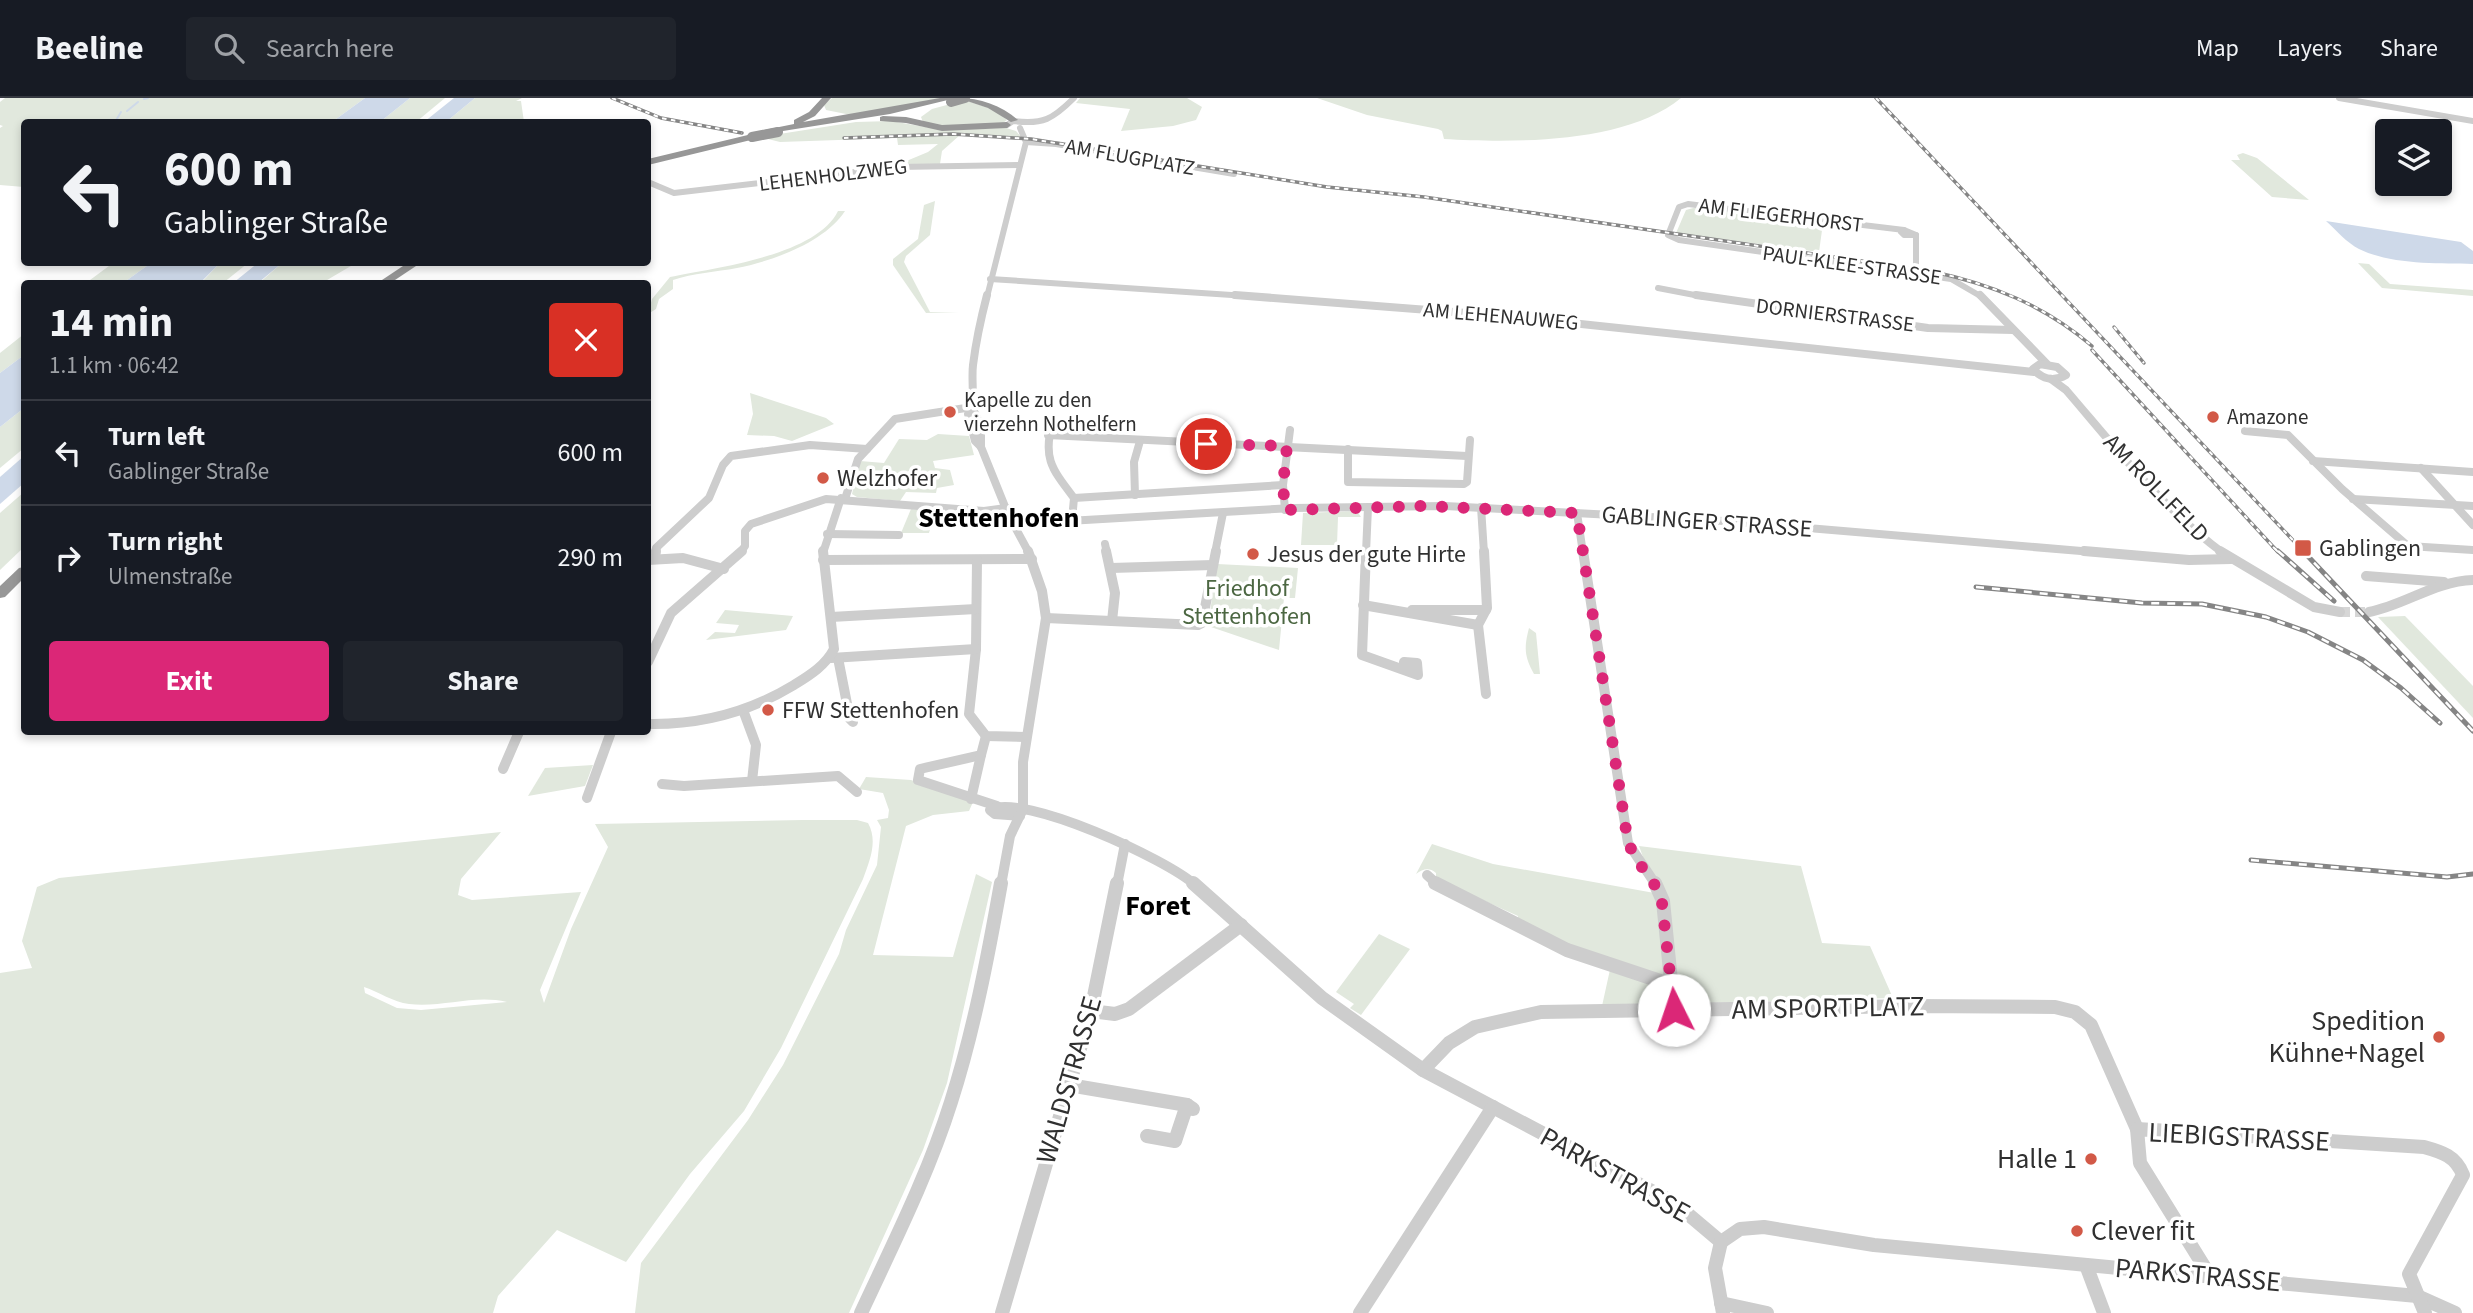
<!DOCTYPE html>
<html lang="en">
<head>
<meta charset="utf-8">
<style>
	body { margin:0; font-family:"Source Sans 3",sans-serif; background:#20242c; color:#f1f3f6; height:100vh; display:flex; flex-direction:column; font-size:26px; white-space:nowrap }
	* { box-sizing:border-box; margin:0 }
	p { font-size:23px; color:#9ea1a6 }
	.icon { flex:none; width:38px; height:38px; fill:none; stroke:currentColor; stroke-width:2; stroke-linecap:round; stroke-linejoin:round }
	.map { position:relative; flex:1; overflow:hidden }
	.panel { position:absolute; left:21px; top:182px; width:630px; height:455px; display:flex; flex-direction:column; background:#171b24; border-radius:7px; box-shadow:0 4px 10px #0003 }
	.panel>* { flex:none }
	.guide { position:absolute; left:21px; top:21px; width:630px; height:147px; border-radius:7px; box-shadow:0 4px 10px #0003; background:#171b24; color:#f1f3f6; overflow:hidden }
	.fabs { position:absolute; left:2375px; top:21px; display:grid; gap:14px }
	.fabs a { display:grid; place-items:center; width:77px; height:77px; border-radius:7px; background:#171b24; box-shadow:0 4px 10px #0003; font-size:35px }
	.pin { position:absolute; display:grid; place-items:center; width:60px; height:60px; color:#fff; margin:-30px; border:4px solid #fff; border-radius:50%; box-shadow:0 2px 7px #0007 }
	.me { position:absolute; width:77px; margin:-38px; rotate:356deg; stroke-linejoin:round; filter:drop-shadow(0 0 5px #0008) }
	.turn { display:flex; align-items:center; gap:24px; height:147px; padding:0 28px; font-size:32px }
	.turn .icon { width:91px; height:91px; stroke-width:2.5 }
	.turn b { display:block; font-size:49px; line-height:60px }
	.round { display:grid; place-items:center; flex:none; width:74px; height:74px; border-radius:7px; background:#20242c }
	.headline { display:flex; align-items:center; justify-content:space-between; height:119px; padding:0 28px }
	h1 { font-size:42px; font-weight:700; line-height:52px }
	.cta { display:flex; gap:14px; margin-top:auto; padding:14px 28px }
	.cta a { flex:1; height:80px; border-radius:7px; background:#db2777; color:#fff; font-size:28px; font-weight:700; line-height:80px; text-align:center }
	.cta a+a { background:#20242c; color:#f1f3f6 }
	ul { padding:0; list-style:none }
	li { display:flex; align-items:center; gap:21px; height:105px; padding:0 28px; border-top:2px solid #363941 }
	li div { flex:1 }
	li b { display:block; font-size:26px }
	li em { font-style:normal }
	header { display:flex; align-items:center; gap:42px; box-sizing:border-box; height:98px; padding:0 35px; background:#171b24; border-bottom:2px solid #363941 }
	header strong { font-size:33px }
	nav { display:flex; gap:38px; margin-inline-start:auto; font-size:24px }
	.search { width:490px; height:63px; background:#20242c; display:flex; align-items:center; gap:18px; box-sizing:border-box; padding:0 24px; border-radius:7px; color:#9ea1a6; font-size:26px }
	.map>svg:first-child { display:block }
</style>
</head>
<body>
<header>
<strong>Beeline</strong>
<div class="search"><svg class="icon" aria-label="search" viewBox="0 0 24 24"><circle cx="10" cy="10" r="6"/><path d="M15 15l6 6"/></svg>Search here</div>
<nav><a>Map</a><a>Layers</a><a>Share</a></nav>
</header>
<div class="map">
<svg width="2473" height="1215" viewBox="0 0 2473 1215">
	<rect width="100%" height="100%" fill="#fff"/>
	<g fill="#e1e8dd" fill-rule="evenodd">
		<path d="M5 0H365L332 24H24V89L0 87V30L3 28 0 27V4Z"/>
		<path d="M410 0H445L416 24H380Z"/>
		<path d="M475 0H522L516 3H521L524 24H446Z"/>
		<path d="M832 0H943L851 17 826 12 824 7Z"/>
		<path d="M1080 0H1187L1202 9 1196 22 1173 28 1121 33 1130 11 1076 5Z"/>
		<path d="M1317 0H1681C1626 46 1512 45 1444 41L1442 33 1438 31 1367 17Z"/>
		<path d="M965 2 995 12 1007 22 1003 25 942 29 923 24 921 19 932 11Z"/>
		<path d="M891 23 937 31 1006 30 1016 33 1023 41 960 37 942 53 940 66 904 67V64L928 54 938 46 898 47 897 40 780 44 760 39 856 24Z"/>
		<path d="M2243 55 2257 60 2309 102 2272 99 2231 62H2240L2237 57Z"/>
		<path d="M935 103 930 137 906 158 904 164 930 214H959L926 215 893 167V161L918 141 924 107Z"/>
		<path d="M1697 109 1823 125 1819 154 1676 135 1686 112Z"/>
		<path d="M838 113H845C825 144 773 163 737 170 716 174 693 175 673 182V191L659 201 656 211 648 216 652 201 670 179C714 170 816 158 838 113Z"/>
		<path d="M113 165 114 164 151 165 123 185H86Z"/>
		<path d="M220 165H248L223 185 200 186Z"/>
		<path d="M282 165H356L322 185 258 186Z"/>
		<path d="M2358 165 2369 166 2390 186 2473 192V198L2382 190Z"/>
		<path d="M24 236V257L0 275V255Z"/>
		<path d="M750 295 826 320 834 326 792 343 774 338 747 337 753 316Z"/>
		<path d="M24 310V350L0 370V329Z"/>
		<path d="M938 336 969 338 974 357 933 363 935 370 950 372 954 387 937 390 936 395 906 394 900 403 857 399 852 396 860 363 884 365 899 341 927 342Z"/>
		<path d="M24 394V449L0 472V415Z"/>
		<path d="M911 411 935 413 929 435H901Z"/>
		<path d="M1357 413 1361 419H1338L1337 447H1301L1303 415Z"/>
		<path d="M1217 466 1298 470 1295 500H1284L1279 552 1208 528Z"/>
		<path d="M725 512 793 518 786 532 706 542 715 534 735 535 739 527 716 525Z"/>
		<path d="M2405 518 2473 588V620L2378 519Z"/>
		<path d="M1529 530 1536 535 1540 576H1534C1524 558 1524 549 1529 530Z"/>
		<path d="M593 667 585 688 528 698 545 670Z"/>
		<path d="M866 679 911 682 973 704 969 713 933 717 906 728 873 857 953 859 976 776 992 784 947 985 923 1052 849 1215H635L641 1165 748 1022 783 967 839 856 846 832 877 767 881 729 877 722 888 720 889 712 883 695 859 691Z"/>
		<path d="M803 722H857L868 725C878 743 870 762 863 781L781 950 744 1013 690 1076 626 1164 557 1132 498 1198 493 1215H0V875L32 870 22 843 37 789 59 780 501 734 461 781 458 797 472 802 581 794 540 892 544 905 571 831 608 749 595 726ZM364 889C379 894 393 904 409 906 442 910 474 896 507 904L421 912 397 910 365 895Z"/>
		<path d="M1432 746 1493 766 1660 796 1651 781 1639 748 1801 768 1822 845 1870 848 1893 900 1602 908 1611 867 1517 827 1518 818 1436 781V775C1429 769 1423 771 1416 776Z"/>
		<path d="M1379 836 1410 851 1361 917 1350 910 1354 906 1336 894Z"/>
	</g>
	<g fill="#ced9e9">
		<path d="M365 0H410L380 24H332Z"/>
		<path d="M454 0H475L446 24H424Z"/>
		<path d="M2326 123 2461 144 2473 153V166C2438 165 2392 167 2359 151 2347 145 2336 132 2326 123Z"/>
		<path d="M151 165V164L220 165 200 185H123Z"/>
		<path d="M258 165H282L258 185H233Z"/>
		<path d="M24 257V310L0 329V275Z"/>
		<path d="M24 358V385L0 406V379Z"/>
	</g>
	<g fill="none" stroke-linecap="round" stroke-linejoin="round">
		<g stroke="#ced9e9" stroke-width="2">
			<path d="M144 1 148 0"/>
			<path d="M127 13 138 4"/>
			<path d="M115 24 121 14"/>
		</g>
		<path stroke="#d6d6d6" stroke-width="10" stroke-dasharray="10 5" stroke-linecap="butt" d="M2340 514H2369"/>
		<g stroke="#cdcdcd" stroke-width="6">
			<path d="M2339 0 2473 23"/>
			<path d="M1007 27 1013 23C1043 27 1053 21 1074 0"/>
			<path d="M1026 44 1056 46 1234 76"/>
			<path d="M648 84 674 95 898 69 1020 67"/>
			<path d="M1904 132 1688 106 1679 109 1668 137 1679 142 1951 181 1982 199"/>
			<path d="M1904 132 1916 137H1904L1901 134Z"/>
			<path d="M1916 137V169"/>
			<path d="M990 181 1262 199"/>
			<path d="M1658 190 1705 199"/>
			<path d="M987 199 1026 44 1020 30"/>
		</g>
		<g stroke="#cdcdcd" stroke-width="8">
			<path d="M987 197C981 220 976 243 973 267 971 283 976 302 968 316L975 343 981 349 1008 416 1029 455"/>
			<path d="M1235 197 1506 218 2034 274"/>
			<path d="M1696 197 1928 230 2013 232"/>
			<path d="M1980 197 2047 266"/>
			<path d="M2040 266 2057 269 2066 277C2054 284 2042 281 2033 271Z"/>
			<path d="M2051 281 2066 292C2115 349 2162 410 2223 455"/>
			<path d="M972 309 981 328V349"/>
			<path d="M1053 323C1042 360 1052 371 1074 400L1072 422"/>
			<path d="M2245 333 2288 337 2342 391 2408 448 2473 452"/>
			<path d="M1048 337 1467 358"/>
			<path d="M1348 351V384L1464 386 1467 384 1470 342"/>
			<path d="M2313 363 2473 374"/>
			<path d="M2421 370 2473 427"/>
			<path d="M1135 397 1134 364 1140 343"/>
			<path d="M1074 400 1283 387"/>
			<path d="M845 401 858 361 895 321 972 309"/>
			<path d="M2353 401 2473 408"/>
			<path d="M1481 409 1484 455"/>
			<path d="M1285 412 1283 387 1290 332"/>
			<path d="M1577 415 1583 455"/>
			<path d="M1014 426 1293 410 1445 408 1724 423 2105 455"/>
			<path d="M827 436 899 437"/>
			<path d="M1105 446 1107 455"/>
			<path d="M656 455V450L709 400 723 367 731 358 810 347 867 351"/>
			<path d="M740 455 745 448V433L751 426 826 401 984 413 1006 410"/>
			<path d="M823 455 841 400"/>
			<path d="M1215 455 1223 415"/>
			<path d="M1366 455 1368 409"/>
		</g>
		<g stroke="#cdcdcd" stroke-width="10">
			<path d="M1106 453 1115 495 1112 523"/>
			<path d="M1366 453 1362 557 1418 577 1417 565 1404 564V572"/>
			<path d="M1484 453 1487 510 1478 527 1486 596"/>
			<path d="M1583 453 1628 745 1656 787"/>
			<path d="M2084 453 2189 462 2231 461"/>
			<path d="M2220 453 2314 509 2340 514"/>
			<path d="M655 460 656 453"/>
			<path d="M648 462 683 460 724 471"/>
			<path d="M823 462 1032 461"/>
			<path d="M977 462 976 551 969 616 986 638 1026 639"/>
			<path d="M1111 470 1213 467"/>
			<path d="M2366 478 2444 484"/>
			<path d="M1363 507 1478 527"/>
			<path d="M1412 512H1486"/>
			<path d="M2369 514C2405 507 2435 483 2473 482"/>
			<path d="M831 519 976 511"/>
			<path d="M1046 520 1198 527 1202 525 1216 453"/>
			<path d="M831 560 976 551"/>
			<path d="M838 560 850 621 853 624"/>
			<path d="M648 564 671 515 742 453"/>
			<path d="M743 612 756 647 752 683"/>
			<path d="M648 626C701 627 748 615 794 587 810 577 825 568 834 551L823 453"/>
			<path d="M986 638 981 657 920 671 918 682 997 708"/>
			<path d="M503 671 519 634"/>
			<path d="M662 686 684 688 838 678 857 694"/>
			<path d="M587 700 611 634"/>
			<path d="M971 701 981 657"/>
			<path d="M1020 718 995 716 990 712C1022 694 1168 762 1195 787"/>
			<path d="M1427 777 1438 787"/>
			<path d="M1001 787 1010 738 1023 711V664L1046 520 1042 493 1028 453"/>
			<path d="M1117 787 1125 746"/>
		</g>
		<g stroke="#cdcdcd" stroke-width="14">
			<path d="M1193 785 1322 900 1423 972 1676 1106 1721 1144"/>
			<path d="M1435 785 1567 852 1672 887"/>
			<path d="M1655 785 1663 803 1674 913"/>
			<path d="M1091 913 1115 916 1129 911 1241 827"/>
			<path d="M1423 972 1449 945 1475 929 1541 914 1914 908 2055 909 2075 914 2091 927 2137 1031"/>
			<path d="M1069 987 1187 1007 1193 1011"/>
			<path d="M1147 1038 1175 1043 1187 1007"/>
			<path d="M1721 1144 1740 1131 1764 1129 1874 1147 2417 1198 2455 1215"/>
			<path d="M1721 1144 1715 1170 1723 1215"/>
			<path d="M2086 1167 2104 1215"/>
			<path d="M2210 1178 2140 1065 2137 1031 2424 1049C2442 1054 2456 1058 2463 1077L2409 1176 2425 1215"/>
			<path d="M1721 1205 1767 1215"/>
			<path d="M861 1215C893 1146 928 1077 951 1004 974 932 988 858 1001 785"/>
			<path d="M1002 1215 1091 913 1117 785"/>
			<path d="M1360 1215 1493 1009"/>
		</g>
		<g fill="#979797" fill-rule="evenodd">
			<path d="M822 0H831L815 18 803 24 940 0H956L890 16 764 36 760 33 794 26V22L809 14Z"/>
			<path d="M958 0C980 0 1001 7 1018 22L1011 24 988 10Z"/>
			<path d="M883 18 906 19 942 27 1007 24 1011 27 1007 30 942 33 906 25 880 23V19Z"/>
			<path d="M752 36 755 37V41L648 67V61Z"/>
			<path d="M409 164H422L389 186H376Z"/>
			<path d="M24 469V480L5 499 0 500V488L19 470Z"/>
		</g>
		<g stroke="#858585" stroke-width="3.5">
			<g id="rail-far1">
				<path d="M612 0 661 20 742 35"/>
				<path d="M1876 0 2305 455"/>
				<path d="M844 40 953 36 1031 41 1327 89 1424 99 1930 173C1991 186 2044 207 2092 248"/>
				<path d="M2114 229 2144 265"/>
				<path d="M2092 252 2278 454"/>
				<path d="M2273 449 2280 455"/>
			</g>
		</g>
		<g stroke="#858585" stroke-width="5">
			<g id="rail">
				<path d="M2278 453 2334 503"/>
				<path d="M2303 453 2473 633"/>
				<path d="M1976 489 2142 505 2202 506 2266 519 2308 534 2363 562 2401 590 2440 625"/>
				<path d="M2251 762 2447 779 2473 776"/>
			</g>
		</g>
		<use href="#rail-far1" stroke="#fff" stroke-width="2" stroke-dasharray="4.5" stroke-linecap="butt"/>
		<use href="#rail" stroke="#fff" stroke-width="2.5" stroke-dasharray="8" stroke-linecap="butt"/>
		<g stroke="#979797" stroke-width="10">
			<path d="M951 4 965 0"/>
			<path d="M752 39 778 34"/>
		</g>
	</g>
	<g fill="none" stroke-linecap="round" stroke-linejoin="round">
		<path stroke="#db2777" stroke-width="12" stroke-dasharray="0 21.6" d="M1206 346 1287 348 1283 387 1285 412 1423 408 1577 415 1628 745 1637 762 1661 796 1674 912"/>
	</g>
	<g fill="#d25947" stroke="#fff" stroke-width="2.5">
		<circle cx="950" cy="314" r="7"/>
		<circle cx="2213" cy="319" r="7"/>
		<circle cx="823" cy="380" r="7"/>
		<rect x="2294" y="441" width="18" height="18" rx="3.5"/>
		<circle cx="1253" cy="456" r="7"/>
		<circle cx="768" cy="612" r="7"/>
		<circle cx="2439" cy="939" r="7"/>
		<circle cx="2091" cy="1061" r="7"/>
		<circle cx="2077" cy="1133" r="7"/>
	</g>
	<g text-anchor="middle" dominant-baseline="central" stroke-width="7" stroke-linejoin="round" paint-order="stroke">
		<g font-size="21" fill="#303030" stroke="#fff">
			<text transform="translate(1130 59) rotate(10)">AM FLUGPLATZ</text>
			<text transform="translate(833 77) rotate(-7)">LEHENHOLZWEG</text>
			<text transform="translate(1781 117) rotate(7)">AM FLIEGERHORST</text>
			<text transform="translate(1852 167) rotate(8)">PAUL-KLEE-STRASSE</text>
			<text transform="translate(1835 217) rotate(7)">DORNIERSTRASSE</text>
			<text transform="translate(1501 218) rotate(5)">AM LEHENAUWEG</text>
		</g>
		<g font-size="21" fill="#303030" stroke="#fff" text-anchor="start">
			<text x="964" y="302">Kapelle zu den<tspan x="964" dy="24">vierzehn Nothelfern</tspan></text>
			<text x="2227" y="319">Amazone</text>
		</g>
		<g font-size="24" fill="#303030" stroke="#fff" text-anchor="start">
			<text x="837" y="380">Welzhofer</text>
			<text x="2319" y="450">Gablingen</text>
			<text x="1267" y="456">Jesus der gute Hirte</text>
			<text x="782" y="612">FFW Stettenhofen</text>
		</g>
		<g font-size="24" fill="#303030" stroke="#fff">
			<text transform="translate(2156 390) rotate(46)">AM ROLLFELD</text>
			<text transform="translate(1707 424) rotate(4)">GABLINGER STRASSE</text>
		</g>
		<g font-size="24" fill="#4c6742" stroke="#fff">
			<text x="1247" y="490">Friedhof<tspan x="1247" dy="28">Stettenhofen</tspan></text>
		</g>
		<g font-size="28" font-weight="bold" fill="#000" stroke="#fff">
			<text x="999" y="420">Stettenhofen</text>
			<text x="1158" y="808">Foret</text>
		</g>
		<g font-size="28" fill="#303030" stroke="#fff">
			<text transform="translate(1828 910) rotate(-1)">AM SPORTPLATZ</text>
			<text transform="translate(1069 982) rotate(-74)">WALDSTRASSE</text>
			<text transform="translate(2239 1039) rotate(3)">LIEBIGSTRASSE</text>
			<text transform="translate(1615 1077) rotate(29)">PARKSTRASSE</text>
			<text transform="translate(2198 1177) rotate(5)">PARKSTRASSE</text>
		</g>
		<g font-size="28" fill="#303030" stroke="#fff" text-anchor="end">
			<text x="2425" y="923">Spedition<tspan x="2425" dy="32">Kühne+Nagel</tspan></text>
			<text x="2077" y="1061">Halle 1</text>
			<text x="2091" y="1133" text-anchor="start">Clever fit</text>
		</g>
	</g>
</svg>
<div class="fabs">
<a><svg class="icon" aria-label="layers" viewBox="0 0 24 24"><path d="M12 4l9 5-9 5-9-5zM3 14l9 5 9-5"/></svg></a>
</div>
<div class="pin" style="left:1206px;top:346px;background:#d93025"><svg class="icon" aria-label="arrive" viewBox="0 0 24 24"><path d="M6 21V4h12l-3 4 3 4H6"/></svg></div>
<svg class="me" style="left:1674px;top:912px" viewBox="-20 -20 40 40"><circle r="19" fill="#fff"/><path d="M0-13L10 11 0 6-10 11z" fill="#db2777"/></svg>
<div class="guide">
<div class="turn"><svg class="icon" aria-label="left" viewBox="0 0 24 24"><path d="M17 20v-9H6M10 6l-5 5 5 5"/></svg><div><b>600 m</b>Gablinger Straße</div></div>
</div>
<section class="panel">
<div class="headline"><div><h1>14 min</h1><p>1.1 km · 06:42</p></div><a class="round" style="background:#d93025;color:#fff"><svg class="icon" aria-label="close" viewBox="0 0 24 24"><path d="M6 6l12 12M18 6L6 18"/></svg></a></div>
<ul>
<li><svg class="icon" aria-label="left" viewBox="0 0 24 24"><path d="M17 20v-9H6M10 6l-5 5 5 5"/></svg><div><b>Turn left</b><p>Gablinger Straße</p></div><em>600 m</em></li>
<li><svg class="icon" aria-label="right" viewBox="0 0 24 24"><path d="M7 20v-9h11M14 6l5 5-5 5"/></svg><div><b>Turn right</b><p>Ulmenstraße</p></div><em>290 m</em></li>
</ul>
<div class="cta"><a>Exit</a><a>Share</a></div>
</section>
</div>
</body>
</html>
